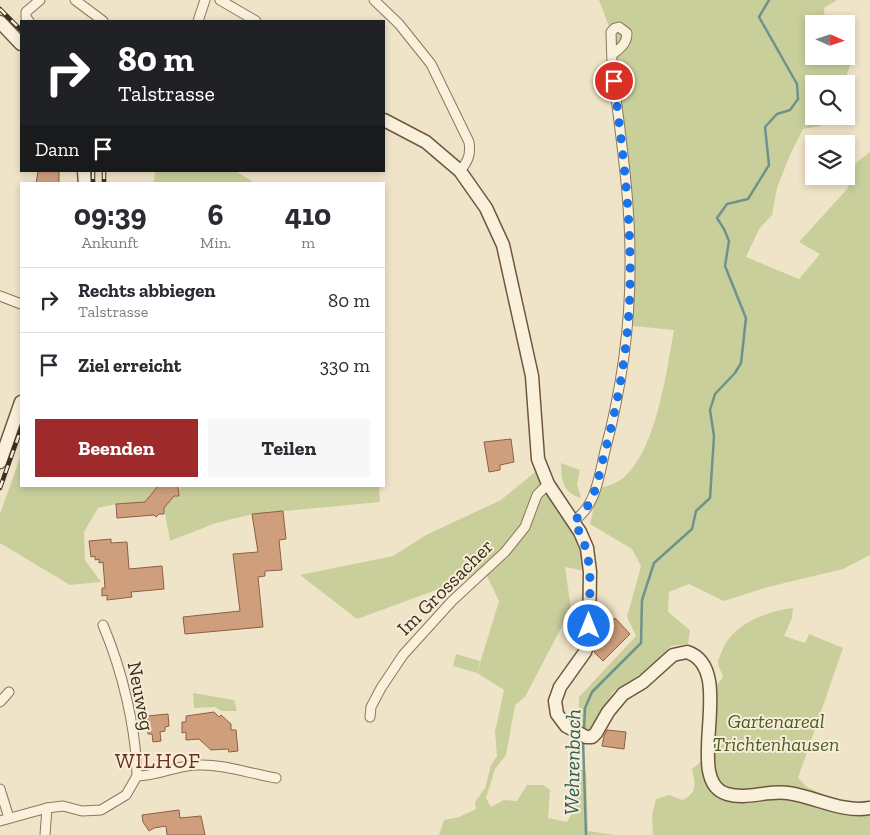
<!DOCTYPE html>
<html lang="de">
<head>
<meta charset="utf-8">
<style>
	body { margin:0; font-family:"Zilla Slab",serif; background:#f7f7f7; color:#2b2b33; height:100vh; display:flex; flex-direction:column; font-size:19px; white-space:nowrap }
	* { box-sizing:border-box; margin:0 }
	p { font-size:16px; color:#7c7c81 }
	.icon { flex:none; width:28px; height:28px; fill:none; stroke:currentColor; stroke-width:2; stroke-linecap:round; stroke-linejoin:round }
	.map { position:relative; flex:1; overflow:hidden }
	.drawer { position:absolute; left:20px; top:182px; width:365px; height:305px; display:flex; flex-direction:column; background:#fff; border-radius:0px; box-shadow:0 2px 8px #0003 }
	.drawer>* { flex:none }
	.top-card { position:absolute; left:20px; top:20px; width:365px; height:152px; border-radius:0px; box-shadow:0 2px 8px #0003; background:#202124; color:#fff; overflow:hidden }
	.needle { width:32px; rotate:93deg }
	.fabs { position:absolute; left:805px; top:15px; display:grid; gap:10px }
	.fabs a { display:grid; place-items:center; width:50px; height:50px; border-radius:0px; background:#fff; box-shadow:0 2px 8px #0003; font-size:25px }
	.pin { position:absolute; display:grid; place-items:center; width:42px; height:42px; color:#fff; margin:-21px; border:2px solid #fff; border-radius:50%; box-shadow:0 1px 5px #0007 }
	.me { position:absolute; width:55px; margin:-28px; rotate:0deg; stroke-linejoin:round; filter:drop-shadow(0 0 4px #0008) }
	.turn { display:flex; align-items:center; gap:18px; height:105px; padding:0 15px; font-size:22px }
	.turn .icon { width:65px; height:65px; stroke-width:2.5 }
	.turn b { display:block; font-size:35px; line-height:42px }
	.then { display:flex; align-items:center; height:48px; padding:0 15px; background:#0003; gap:10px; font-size:19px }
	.eta { display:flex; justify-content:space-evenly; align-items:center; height:85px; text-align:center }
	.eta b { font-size:30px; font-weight:800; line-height:35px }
	.cta { display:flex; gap:10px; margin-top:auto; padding:10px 15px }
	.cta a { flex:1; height:58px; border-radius:0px; background:#9e2a2b; color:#fff; font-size:20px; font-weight:800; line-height:58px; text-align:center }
	.cta a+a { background:#f7f7f7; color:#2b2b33 }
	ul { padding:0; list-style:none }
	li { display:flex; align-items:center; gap:15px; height:65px; padding:0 15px; border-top:1px solid #e1e1e2 }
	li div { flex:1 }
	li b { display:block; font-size:19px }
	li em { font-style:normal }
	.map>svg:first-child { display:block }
</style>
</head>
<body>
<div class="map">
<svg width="870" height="835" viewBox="0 0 870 835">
	<rect width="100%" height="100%" fill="#f0e4c8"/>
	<g fill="#c9cf9b">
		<path d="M599 0H837L824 8 825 24H814V56H846V33L855 39 852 60 843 84H814V116H828L820 126 803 129 790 155 777 188 772 215 759 229 746 257 799 279 820 254 799 242 848 188 856 163 870 152V555L843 569 768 587 724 601 689 584 669 592 668 612 690 630 688 644 671 646 650 668 613 692 590 731 578 725 579 697 636 636 627 617 641 566 632 549 590 524 598 489C606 486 617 484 623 478 657 449 666 373 674 330L633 326 630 254 611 32Z"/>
		<path d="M155 171H235L257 184H154Z"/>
		<path d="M21 455V486H158L145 502 116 504 98 508 84 532 85 560 101 582 70 585 0 543V514Z"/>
		<path d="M561 463 580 470 577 484 581 498C563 493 561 480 561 463Z"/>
		<path d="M540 468 580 532 590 572 565 567 571 609 525 697 515 705 506 755 495 769 486 798 491 807 504 800 517 801 527 785H543L550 790 548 818 567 822 571 815V793L578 768 586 772 588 831 615 835H439L444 820 459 817 476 809 475 802 485 788 491 765 497 756 495 732 504 690 477 673 499 601 485 572 357 619 300 575 393 556 426 535 501 500Z"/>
		<path d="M179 486H379L380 502 253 514 216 523 170 541 164 508 174 496H179V490L181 488Z"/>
		<path d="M793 608 792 618 784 636 805 643 809 634 843 648 798 778 807 787 867 815 870 814V835H653L652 816 656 799 669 795 683 800C698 792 695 784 692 769L715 750 716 686 723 677C722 673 718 666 718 662 718 659 721 654 722 651 732 624 767 611 793 608Z"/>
		<path d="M456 654 480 661 477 673 453 666Z"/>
		<path d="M193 693 234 700 237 711H222L215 707 194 708Z"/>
	</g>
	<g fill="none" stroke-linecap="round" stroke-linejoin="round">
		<g stroke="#6f938a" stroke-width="2.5">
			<path d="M584 731 585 708 592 692 641 643 642 600 654 563 692 529 696 511 710 498 714 436 710 410 715 394 735 373 741 363 746 318 725 266 729 241 724 229 717 218 727 204 748 199 769 165 765 127 777 114 790 110 798 99 797 84 759 17 769 0"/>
			<path d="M583 739 586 835"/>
		</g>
	</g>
	<g fill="#cf9f7d" stroke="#8d5f41">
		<path d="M38 171H59V184H36Z"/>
		<path d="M511 439 514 462 500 465V470L489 472 484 442Z"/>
		<path d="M158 486H178L179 496H174L164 508V514H159L156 517 154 515 117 518 116 504 145 502Z"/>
		<path d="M283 511 286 539 279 540 282 570 265 571V576L258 577 263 627 185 634 183 617 240 611 233 554 258 552 252 514Z"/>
		<path d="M111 539V543L127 542 129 569 162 566 164 589 131 592 132 597 107 600V595L102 596V588H105L103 562 99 563V559L95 560V556L91 557 89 541Z"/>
		<path d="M615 618 630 634 603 661 594 652 596 646 608 633 604 629Z"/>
		<path d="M214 712 219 717 221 715 231 724V730H236L238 751 229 752 228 749 211 750 199 739 186 740V732L182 733V722H186V716Z"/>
		<path d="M168 714 169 726 165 727V731L160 732 161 741 153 742 152 734H148L147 716Z"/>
		<path d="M607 730 626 732 624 749 602 746 604 736Z"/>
		<path d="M179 810 180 818 201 816 205 835H167L166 826 154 828 149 831 143 822 142 815Z"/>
	</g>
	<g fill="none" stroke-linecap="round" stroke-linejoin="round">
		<g stroke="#8d765c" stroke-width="11">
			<g id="street">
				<path d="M75 0 103 21"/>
				<path d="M220 0 256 21"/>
				<path d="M374 0 399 24 431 64 469 142C471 155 468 161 460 171"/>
				<path d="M29 21 26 18V12L40 0"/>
				<path d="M198 21 205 0"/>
				<path d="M0 296 21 304"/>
				<path d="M573 521C596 507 599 476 605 451 622 387 631 322 630 256 630 192 619 127 612 64L611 32 615 28 619 27 627 33C627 44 620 48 612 55"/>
				<path d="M103 625C122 670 136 727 137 776"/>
				<path d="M0 702 9 692"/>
				<path d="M370 717 371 707 381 688 403 655 452 601 505 552 525 527 537 495 548 484"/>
				<path d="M137 776C158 776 177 765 198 765 224 764 251 774 276 778"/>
				<path d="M0 789 9 818"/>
				<path d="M0 821 47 808 63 806 82 811 101 810 126 795 137 776"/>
				<path d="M45 835 47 808"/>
			</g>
		</g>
		<g stroke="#6f573f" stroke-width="15">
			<g id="secondary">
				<path d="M0 22 21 44"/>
				<path d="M384 120 426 142 460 171 486 208 503 245 532 376 538 459 548 484 580 532 587 548 590 572 589 640 585 652 560 687 555 701 557 714 566 726 586 737H592L596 733 608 712 623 694 643 682 673 655 687 652C739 669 681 781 727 794 747 800 768 790 788 793 816 797 842 813 870 808"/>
				<path d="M84 171 85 184"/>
				<path d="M0 462 21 402"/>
			</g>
		</g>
		<use href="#street" stroke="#faf1dc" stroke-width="9"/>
		<use href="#secondary" stroke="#faf1dc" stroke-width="12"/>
		<g stroke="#3d2e20" stroke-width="4.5">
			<g id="rail">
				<path d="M0 9 21 30"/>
				<path d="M93 171V184"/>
				<path d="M104 171V184"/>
				<path d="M0 488 21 429"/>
			</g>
		</g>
		<use href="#rail" stroke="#f7eed8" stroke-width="2.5" stroke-dasharray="8" stroke-linecap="butt"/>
	</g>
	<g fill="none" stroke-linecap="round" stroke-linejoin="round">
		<path stroke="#1a73e8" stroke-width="9" stroke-dasharray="0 16.2" d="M589 626C589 587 596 556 573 521 595 507 598 478 604 455 622 389 632 323 630 255 629 197 621 139 614 81"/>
	</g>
	<g text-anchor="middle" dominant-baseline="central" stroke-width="4" stroke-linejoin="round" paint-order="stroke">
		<g font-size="20" fill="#3d2e20" stroke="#f7eed8">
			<text transform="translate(445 587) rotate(-45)">Im Grossacher</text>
			<text transform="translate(141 696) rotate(79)">Neuweg</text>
		</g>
		<g font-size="20" font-style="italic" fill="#4d5a26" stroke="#f7eed8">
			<text x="776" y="721">Gartenareal<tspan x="776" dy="23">Trichtenhausen</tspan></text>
		</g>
		<g font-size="21" letter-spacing="1" fill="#6b2e1e" stroke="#f7eed8">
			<text x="158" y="760">WILHOF</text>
		</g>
		<g font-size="21" font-style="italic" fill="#2f5d5a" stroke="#f7eed8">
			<text transform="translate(572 762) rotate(-89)">Wehrenbach</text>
		</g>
	</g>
</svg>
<div class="fabs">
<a><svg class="needle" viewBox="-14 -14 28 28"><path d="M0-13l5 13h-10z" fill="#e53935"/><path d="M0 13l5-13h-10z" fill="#7c7c81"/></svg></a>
<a><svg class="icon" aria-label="search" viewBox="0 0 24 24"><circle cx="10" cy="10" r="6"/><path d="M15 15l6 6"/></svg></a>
<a><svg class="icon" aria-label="layers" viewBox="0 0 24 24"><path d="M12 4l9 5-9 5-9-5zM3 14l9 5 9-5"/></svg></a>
</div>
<div class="pin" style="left:614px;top:81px;background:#d93025"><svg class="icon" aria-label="arrive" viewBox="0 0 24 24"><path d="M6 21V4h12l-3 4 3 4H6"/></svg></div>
<svg class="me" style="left:589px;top:626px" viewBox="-20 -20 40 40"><circle r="17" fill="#1a73e8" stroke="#fff" stroke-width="3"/><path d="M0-11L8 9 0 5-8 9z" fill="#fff"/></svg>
<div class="top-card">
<div class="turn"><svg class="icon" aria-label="right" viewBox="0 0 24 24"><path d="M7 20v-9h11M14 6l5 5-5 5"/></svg><div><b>80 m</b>Talstrasse</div></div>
<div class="then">Dann<svg class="icon" aria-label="arrive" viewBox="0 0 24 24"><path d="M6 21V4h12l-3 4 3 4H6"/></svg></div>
</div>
<section class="drawer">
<div class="eta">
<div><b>09:39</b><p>Ankunft</p></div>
<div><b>6</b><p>Min.</p></div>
<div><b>410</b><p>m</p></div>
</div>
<ul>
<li><svg class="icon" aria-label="right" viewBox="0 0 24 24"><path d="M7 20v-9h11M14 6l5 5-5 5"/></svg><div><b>Rechts abbiegen</b><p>Talstrasse</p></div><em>80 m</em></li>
<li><svg class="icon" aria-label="arrive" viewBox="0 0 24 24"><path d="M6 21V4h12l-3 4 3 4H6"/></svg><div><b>Ziel erreicht</b></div><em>330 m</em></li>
</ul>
<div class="cta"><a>Beenden</a><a>Teilen</a></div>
</section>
</div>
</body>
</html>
